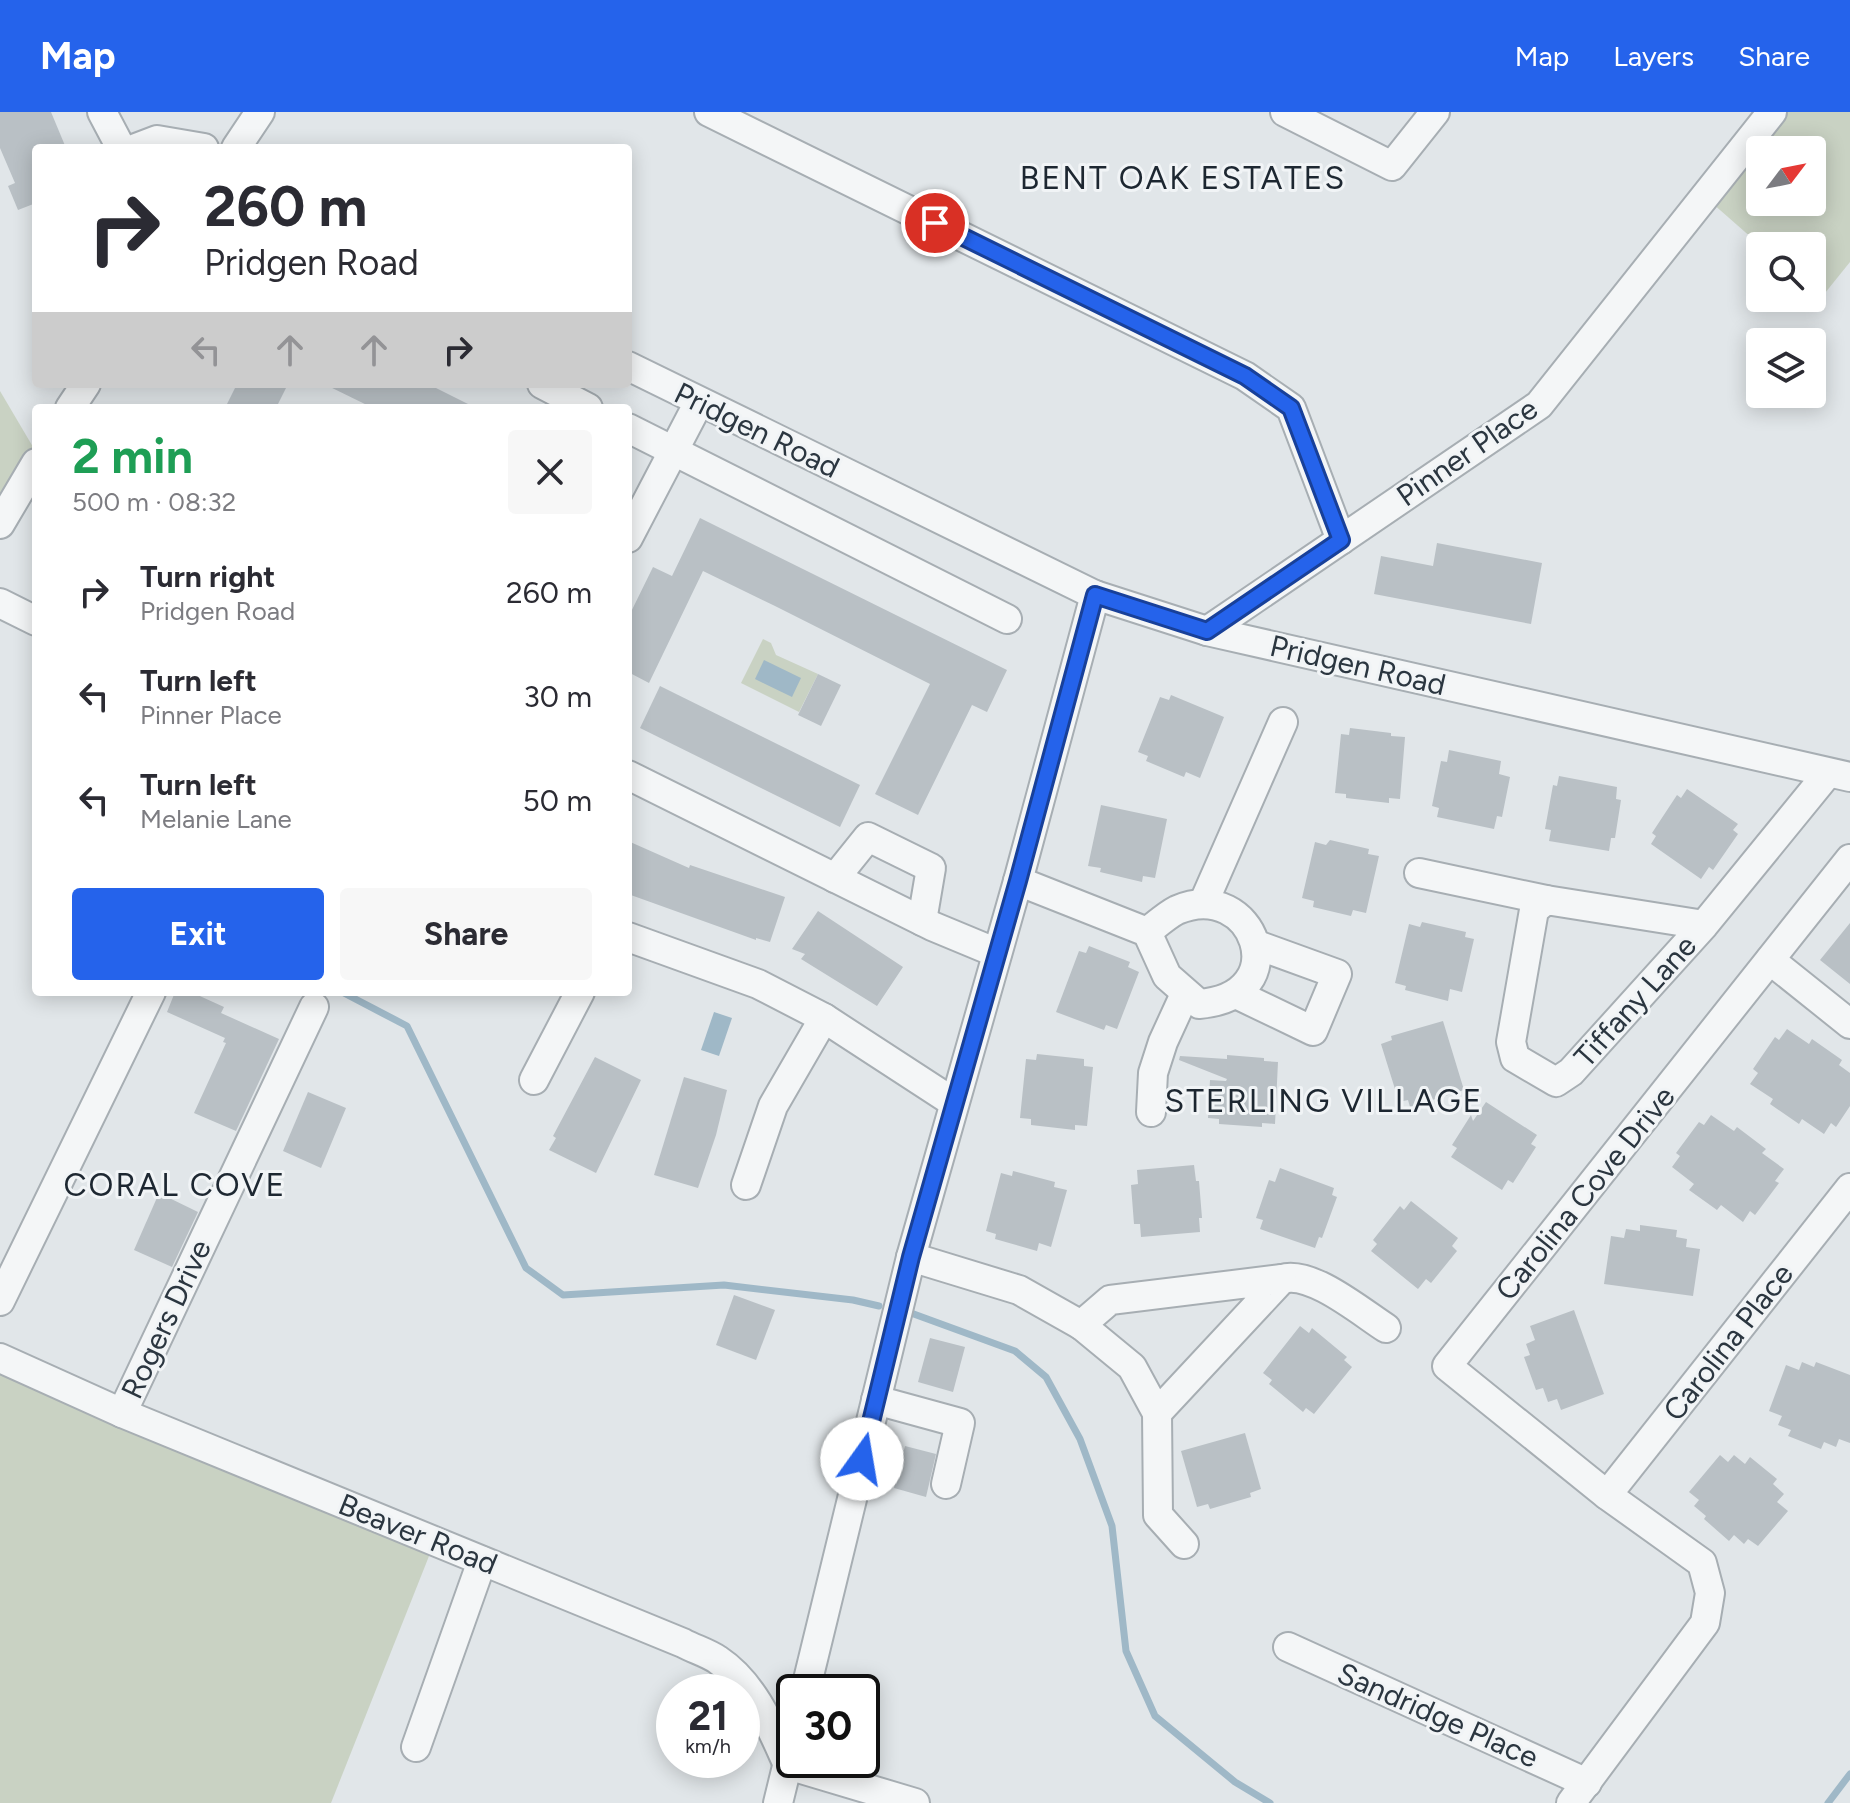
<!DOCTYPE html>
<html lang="en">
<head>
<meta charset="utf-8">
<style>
	body { margin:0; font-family:Figtree,sans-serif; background:#f7f7f7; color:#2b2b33; height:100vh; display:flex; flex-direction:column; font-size:30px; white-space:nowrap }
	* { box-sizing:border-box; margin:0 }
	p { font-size:26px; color:#7c7c81 }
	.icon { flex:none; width:44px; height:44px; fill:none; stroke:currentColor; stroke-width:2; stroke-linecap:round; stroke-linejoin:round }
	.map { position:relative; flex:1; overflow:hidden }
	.sheet { position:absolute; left:32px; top:292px; width:600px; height:592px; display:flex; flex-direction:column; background:#fff; border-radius:8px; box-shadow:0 4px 20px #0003 }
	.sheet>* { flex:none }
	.guide { position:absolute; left:32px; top:32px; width:600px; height:244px; border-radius:8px; box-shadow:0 4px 20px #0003; background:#fff; color:#2b2b33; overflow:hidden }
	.needle { width:52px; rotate:58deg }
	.fabs { position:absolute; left:1746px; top:24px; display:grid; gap:16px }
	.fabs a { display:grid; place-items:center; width:80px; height:80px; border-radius:8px; background:#fff; box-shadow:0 4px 20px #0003; font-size:40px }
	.speed { position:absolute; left:656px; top:1562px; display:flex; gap:16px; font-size:40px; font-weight:700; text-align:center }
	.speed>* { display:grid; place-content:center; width:104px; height:104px; border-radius:50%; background:#fff; box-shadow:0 4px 20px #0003; line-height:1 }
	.speed small { font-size:20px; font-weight:400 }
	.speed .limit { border:4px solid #111; border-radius:12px; background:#fff; color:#111 }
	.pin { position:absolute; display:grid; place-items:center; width:68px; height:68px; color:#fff; margin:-34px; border:4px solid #fff; border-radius:50%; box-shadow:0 2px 8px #0007 }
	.me { position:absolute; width:88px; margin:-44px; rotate:13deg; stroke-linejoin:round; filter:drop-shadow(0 0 6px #0008) }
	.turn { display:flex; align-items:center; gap:28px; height:168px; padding:0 40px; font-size:36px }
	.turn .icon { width:104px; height:104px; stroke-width:2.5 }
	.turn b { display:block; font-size:56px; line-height:68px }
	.lanes { display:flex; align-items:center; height:76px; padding:0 40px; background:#0003; justify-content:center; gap:40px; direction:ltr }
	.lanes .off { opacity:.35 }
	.round { display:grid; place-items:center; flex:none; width:84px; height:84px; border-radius:8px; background:#f7f7f7 }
	.overview { display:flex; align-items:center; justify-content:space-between; height:136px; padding:0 40px }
	h1 { font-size:48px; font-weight:700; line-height:60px; color:#1e9e55 }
	.action { display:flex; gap:16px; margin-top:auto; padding:16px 40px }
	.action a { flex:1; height:92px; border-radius:8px; background:#2563eb; color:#fff; font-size:32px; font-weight:700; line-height:92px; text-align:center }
	.action a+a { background:#f7f7f7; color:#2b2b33 }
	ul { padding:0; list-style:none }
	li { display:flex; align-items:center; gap:24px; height:104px; padding:0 40px }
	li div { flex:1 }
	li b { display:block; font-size:30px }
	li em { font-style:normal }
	header { display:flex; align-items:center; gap:48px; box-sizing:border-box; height:112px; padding:0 40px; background:#2563eb; color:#fff }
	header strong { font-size:38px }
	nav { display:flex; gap:44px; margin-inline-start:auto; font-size:28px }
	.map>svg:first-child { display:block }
</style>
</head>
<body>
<header>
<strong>Map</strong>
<nav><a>Map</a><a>Layers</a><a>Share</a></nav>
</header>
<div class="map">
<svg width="1850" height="1691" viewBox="0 0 1850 1691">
	<rect width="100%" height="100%" fill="#e1e6e9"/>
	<g fill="#c9d2c3" fill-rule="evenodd">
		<path d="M1772 0H1850V150L1821 186 1812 178V134H1761L1704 84ZM1760 38H1812V90H1760Z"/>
		<path d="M0 279 36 340 0 410Z"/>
		<path d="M763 527 771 531 776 543 818 562 799 600 741 571Z"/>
		<path d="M0 1246 435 1429 331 1691H0Z"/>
	</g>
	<g fill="#9fb8c7">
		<path d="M764 548 801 566 792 585 755 567Z"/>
		<path d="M714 900 732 906 719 944 701 938Z"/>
	</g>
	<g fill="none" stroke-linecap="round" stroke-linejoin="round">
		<g stroke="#9fb8c7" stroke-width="7">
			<path d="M342 880 407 914 526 1156 563 1183 724 1173 853 1188 879 1194"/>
			<path d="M911 1201 1015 1239 1046 1265 1080 1327 1112 1414 1126 1539 1155 1604 1235 1670 1270 1691"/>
			<path d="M1828 1691 1850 1662"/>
		</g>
	</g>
	<g fill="#b9c0c5">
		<path d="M0 0H51L66 36H36V91L18 98 8 74 15 71 0 36Z"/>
		<path d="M237 272H288L276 296H225Z"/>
		<path d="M324 272H428L476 296H373Z"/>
		<path d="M700 406 1007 558 987 600 972 593 918 703 875 682 930 572 775 494 703 459 649 571 628 560V506L653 455 672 464Z"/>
		<path d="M1437 431 1542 451 1531 512 1374 482 1381 444 1433 454Z"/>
		<path d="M818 562 841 573 821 614 798 603Z"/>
		<path d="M660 574 860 673 840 715 640 616Z"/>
		<path d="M1171 583 1224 605 1200 666 1186 660 1184 665 1146 649 1148 644 1138 640 1160 585 1169 588Z"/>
		<path d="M1350 616 1391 621V624L1405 625 1400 687 1389 686V691L1346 686V682L1335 681 1341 622 1349 623Z"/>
		<path d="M1449 638 1501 649 1499 662 1510 665 1502 705 1497 704 1494 717 1437 705 1439 696 1432 694 1441 649 1447 650Z"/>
		<path d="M1559 664 1617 675 1616 687 1621 688 1615 726H1611L1609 739 1549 729 1551 718 1545 717 1553 673 1557 674Z"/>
		<path d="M1687 677 1738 712 1733 718 1738 722 1713 758 1709 755 1701 767 1651 732 1656 724 1652 721 1677 683 1681 686Z"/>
		<path d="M1101 693 1167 707 1155 766 1143 764 1142 770 1100 760 1101 756 1088 754Z"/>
		<path d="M1330 728 1369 737 1368 742 1379 744 1366 801 1353 798 1351 804 1313 795 1314 789 1302 786 1315 730 1326 733Z"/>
		<path d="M628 729 689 756 690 753 785 785 770 830 756 826V828L628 782Z"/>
		<path d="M818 799 903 855 877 894 801 847 805 842 792 837Z"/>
		<path d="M1422 810 1466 820 1465 825 1474 827 1462 880 1450 877 1448 889 1405 878 1406 874 1395 871 1409 812 1420 815Z"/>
		<path d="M1850 811V872L1820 848Z"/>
		<path d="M1089 834 1130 850 1128 855 1139 860 1117 917 1106 913 1104 918 1056 900 1079 839 1086 841Z"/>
		<path d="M175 880H191L224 895 221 901 279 927 236 1019 194 1001 226 931 223 930 225 926 167 900Z"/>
		<path d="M1443 909 1464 978 1410 995 1408 988 1399 990 1381 932 1392 928 1391 924Z"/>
		<path d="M1787 917 1809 932 1812 927 1842 948 1839 953 1850 961V994L1836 1015 1831 1011 1824 1022 1802 1007 1799 1012 1770 992 1773 987 1750 972 1758 961 1753 957 1775 925 1779 928Z"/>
		<path d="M1037 942 1084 947V954L1093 955 1087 1014 1075 1013V1018L1031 1013V1007L1020 1006 1026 947 1036 948Z"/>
		<path d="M1227 943 1264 946V949L1278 950 1275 1012 1262 1011V1015L1219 1012V1007L1208 1006 1210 968 1226 969 1227 967 1179 948 1180 944 1227 947Z"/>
		<path d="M595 945 641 968 596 1061 549 1038 556 1026 553 1024Z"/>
		<path d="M684 965 727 978 716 1023 698 1076 654 1063Z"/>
		<path d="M308 980 346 996 321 1056 283 1039Z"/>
		<path d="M1486 990 1537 1023 1531 1032 1536 1035 1513 1071 1508 1068 1502 1078 1451 1045 1457 1036 1452 1033 1471 1003 1473 1009Z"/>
		<path d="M1711 1003 1734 1019 1737 1015 1766 1037 1762 1041 1784 1057 1775 1069 1779 1071 1755 1103 1750 1099 1743 1110 1721 1093 1717 1098 1689 1078 1694 1072 1672 1055 1680 1044 1676 1041 1699 1010 1704 1013Z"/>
		<path d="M1194 1053 1196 1069H1199L1202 1106H1199L1200 1120 1141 1125 1140 1112H1134L1131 1073 1138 1072 1137 1058Z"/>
		<path d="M1280 1056 1334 1076 1332 1083 1337 1085 1322 1126 1319 1125 1315 1136 1260 1117 1263 1108 1256 1106 1269 1068 1275 1070Z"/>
		<path d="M1013 1059 1055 1070 1054 1075 1067 1078 1051 1135 1039 1131 1037 1139 995 1127 996 1122 986 1119 1001 1061 1012 1064Z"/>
		<path d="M159 1081 198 1100 172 1155 134 1138Z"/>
		<path d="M1411 1089 1458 1126 1452 1134 1457 1139 1431 1171 1426 1167 1418 1177 1371 1139 1377 1132 1373 1128 1400 1094 1404 1098Z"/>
		<path d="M1640 1113 1677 1118 1676 1125 1687 1127 1686 1135 1700 1137 1693 1184 1604 1172 1611 1124 1624 1126 1626 1117 1640 1119Z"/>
		<path d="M734 1183 775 1198 756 1248 716 1233Z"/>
		<path d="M1574 1198 1604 1282 1561 1298 1557 1287 1548 1290 1543 1276 1536 1278 1524 1245 1530 1243 1526 1232 1535 1228 1530 1214Z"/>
		<path d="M1300 1214 1309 1221 1312 1216 1347 1245 1344 1248 1352 1255 1314 1302 1306 1296 1303 1300 1269 1272 1272 1268 1263 1261Z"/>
		<path d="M930 1226 965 1235 953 1280 918 1270Z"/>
		<path d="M1802 1250 1814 1255 1816 1250 1850 1263V1331L1839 1327 1836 1335 1824 1330 1821 1337 1788 1324 1791 1318 1778 1313 1782 1304 1769 1299 1786 1253 1799 1258Z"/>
		<path d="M1245 1321 1261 1377 1250 1381 1251 1385 1210 1397 1208 1392 1197 1395 1181 1339Z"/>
		<path d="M905 1334 936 1342 926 1385 894 1376Z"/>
		<path d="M1720 1343 1728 1350 1734 1343 1745 1352 1750 1345 1777 1367 1773 1372 1784 1382 1777 1390 1788 1399 1758 1434 1748 1427 1744 1432 1734 1423 1729 1429 1704 1407 1706 1404 1694 1394 1699 1388 1689 1380Z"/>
	</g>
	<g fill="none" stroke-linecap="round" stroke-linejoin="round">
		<g stroke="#a7aeb3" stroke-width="32">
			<g id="minor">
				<path d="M102 0 121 36"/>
				<path d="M709 0 1245 264 1291 296 1341 428"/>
				<path d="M1285 0 1392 54 1435 0"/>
				<path d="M136 36 157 28 204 36"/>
				<path d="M236 36 260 0"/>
				<path d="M628 254 1095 483 1207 519 1850 665"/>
				<path d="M542 272 588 296"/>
				<path d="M70 296 86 272"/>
				<path d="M628 316 1007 507"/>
				<path d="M0 412 36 351"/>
				<path d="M628 426 699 290"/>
				<path d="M0 491 36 509"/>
				<path d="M1207 519 1539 293 1772 0"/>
				<path d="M628 663 932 814 997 841"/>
				<path d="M1419 761 1546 788"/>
				<path d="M835 766 868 725 931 756 922 809"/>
				<path d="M1018 769 1147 820 1167 864 1199 892C1298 884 1254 765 1177 798 1167 803 1156 813 1147 820"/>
				<path d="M1203 792 1283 610"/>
				<path d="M1704 813 1546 788 1534 798 1511 930 1515 946 1556 970 1571 960 1704 813 1828 661"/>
				<path d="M628 825 758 872 824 906 953 990"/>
				<path d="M1770 848 1850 912"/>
				<path d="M1236 882 1313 919 1337 862 1257 833"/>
				<path d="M534 968 580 880"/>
				<path d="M1151 1000 1153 961 1163 930 1185 882"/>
				<path d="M746 1073 773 994 824 906"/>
				<path d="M911 1145 1019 1178 1081 1213 1132 1255 1157 1301 1158 1403 1184 1432"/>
				<path d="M1282 1167C1311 1158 1361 1200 1386 1216"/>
				<path d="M0 1189 151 880"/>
				<path d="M1081 1213 1110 1188 1282 1167 1157 1301"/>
				<path d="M0 1246 122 1301 683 1531C694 1537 708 1541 718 1548 754 1572 771 1615 788 1653"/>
				<path d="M876 1288 960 1311 946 1372"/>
				<path d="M122 1301 314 895"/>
				<path d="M1607 1383 1850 1076"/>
				<path d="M1288 1535 1587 1671"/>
				<path d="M805 1580 911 1145 1018 769 1095 483"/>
				<path d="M416 1635 482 1449"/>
				<path d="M788 1653 915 1691"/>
				<path d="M778 1691 791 1638"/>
				<path d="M1571 1691 1705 1511 1710 1481 1702 1451 1607 1383 1447 1254 1850 747"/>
			</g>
		</g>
		<use href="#minor" stroke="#f4f6f7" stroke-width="28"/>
	</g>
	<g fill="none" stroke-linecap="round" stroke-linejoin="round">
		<g stroke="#184099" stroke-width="20">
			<path id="route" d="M862 1347 911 1145 1018 769 1095 483 1207 519 1341 428 1291 296 1245 264 935 111"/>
		</g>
		<use href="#route" stroke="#2563eb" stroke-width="14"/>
	</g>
	<g text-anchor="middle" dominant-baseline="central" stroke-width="6" stroke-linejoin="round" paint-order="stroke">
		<g font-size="30" fill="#2b3640" stroke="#f1f4f6">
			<text transform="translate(757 318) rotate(26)">Pridgen Road</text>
			<text transform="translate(1467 340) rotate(-35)">Pinner Place</text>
			<text transform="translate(1358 553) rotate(13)">Pridgen Road</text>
			<text transform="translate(1635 889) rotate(-48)">Tiffany Lane</text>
			<text transform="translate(1585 1081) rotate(-51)">Carolina Cove Drive</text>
			<text transform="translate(166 1207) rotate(-65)">Rogers Drive</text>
			<text transform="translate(1728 1230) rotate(-52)">Carolina Place</text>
			<text transform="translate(418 1422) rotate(22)">Beaver Road</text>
			<text transform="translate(1438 1603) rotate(24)">Sandridge Place</text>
		</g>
		<g font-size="32" letter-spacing="2" fill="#1d2731" stroke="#f1f4f6">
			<text x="1183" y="66">BENT OAK ESTATES</text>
			<text x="1324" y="989">STERLING VILLAGE</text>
			<text x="175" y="1073">CORAL COVE</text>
		</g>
	</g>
</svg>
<div class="fabs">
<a><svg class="needle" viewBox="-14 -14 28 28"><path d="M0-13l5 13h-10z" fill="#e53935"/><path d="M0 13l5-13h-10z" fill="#7c7c81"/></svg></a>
<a><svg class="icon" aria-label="search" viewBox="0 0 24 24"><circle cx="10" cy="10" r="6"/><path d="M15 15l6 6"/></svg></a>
<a><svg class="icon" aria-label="layers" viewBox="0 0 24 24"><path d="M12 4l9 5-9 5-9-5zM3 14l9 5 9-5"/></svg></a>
</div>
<div class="speed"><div>21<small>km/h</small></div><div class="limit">30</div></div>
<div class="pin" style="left:935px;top:111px;background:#d93025"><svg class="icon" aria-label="arrive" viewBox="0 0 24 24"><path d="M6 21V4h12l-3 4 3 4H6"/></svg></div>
<svg class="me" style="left:862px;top:1347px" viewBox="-20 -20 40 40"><circle r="19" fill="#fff"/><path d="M0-13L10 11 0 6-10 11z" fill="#2563eb"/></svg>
<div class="guide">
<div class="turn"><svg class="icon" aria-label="right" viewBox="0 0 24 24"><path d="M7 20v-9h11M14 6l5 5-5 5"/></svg><div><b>260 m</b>Pridgen Road</div></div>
<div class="lanes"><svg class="icon off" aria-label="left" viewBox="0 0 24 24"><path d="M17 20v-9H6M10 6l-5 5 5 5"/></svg><svg class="icon off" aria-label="ahead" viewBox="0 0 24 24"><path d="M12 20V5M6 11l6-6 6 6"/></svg><svg class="icon off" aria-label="ahead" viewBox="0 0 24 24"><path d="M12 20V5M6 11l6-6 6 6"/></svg><svg class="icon" aria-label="right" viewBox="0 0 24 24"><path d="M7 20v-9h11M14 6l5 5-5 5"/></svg></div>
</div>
<section class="sheet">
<div class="overview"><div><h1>2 min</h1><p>500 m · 08:32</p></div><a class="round"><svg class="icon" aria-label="close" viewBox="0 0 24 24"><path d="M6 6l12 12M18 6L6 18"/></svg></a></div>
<ul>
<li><svg class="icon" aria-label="right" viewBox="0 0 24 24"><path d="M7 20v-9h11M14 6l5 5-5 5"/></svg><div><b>Turn right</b><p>Pridgen Road</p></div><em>260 m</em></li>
<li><svg class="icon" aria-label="left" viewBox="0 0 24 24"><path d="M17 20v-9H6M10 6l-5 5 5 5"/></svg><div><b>Turn left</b><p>Pinner Place</p></div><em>30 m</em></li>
<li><svg class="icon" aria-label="left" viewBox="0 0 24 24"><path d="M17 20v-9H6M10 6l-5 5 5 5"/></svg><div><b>Turn left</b><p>Melanie Lane</p></div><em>50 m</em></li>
</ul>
<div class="action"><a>Exit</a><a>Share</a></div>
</section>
</div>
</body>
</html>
